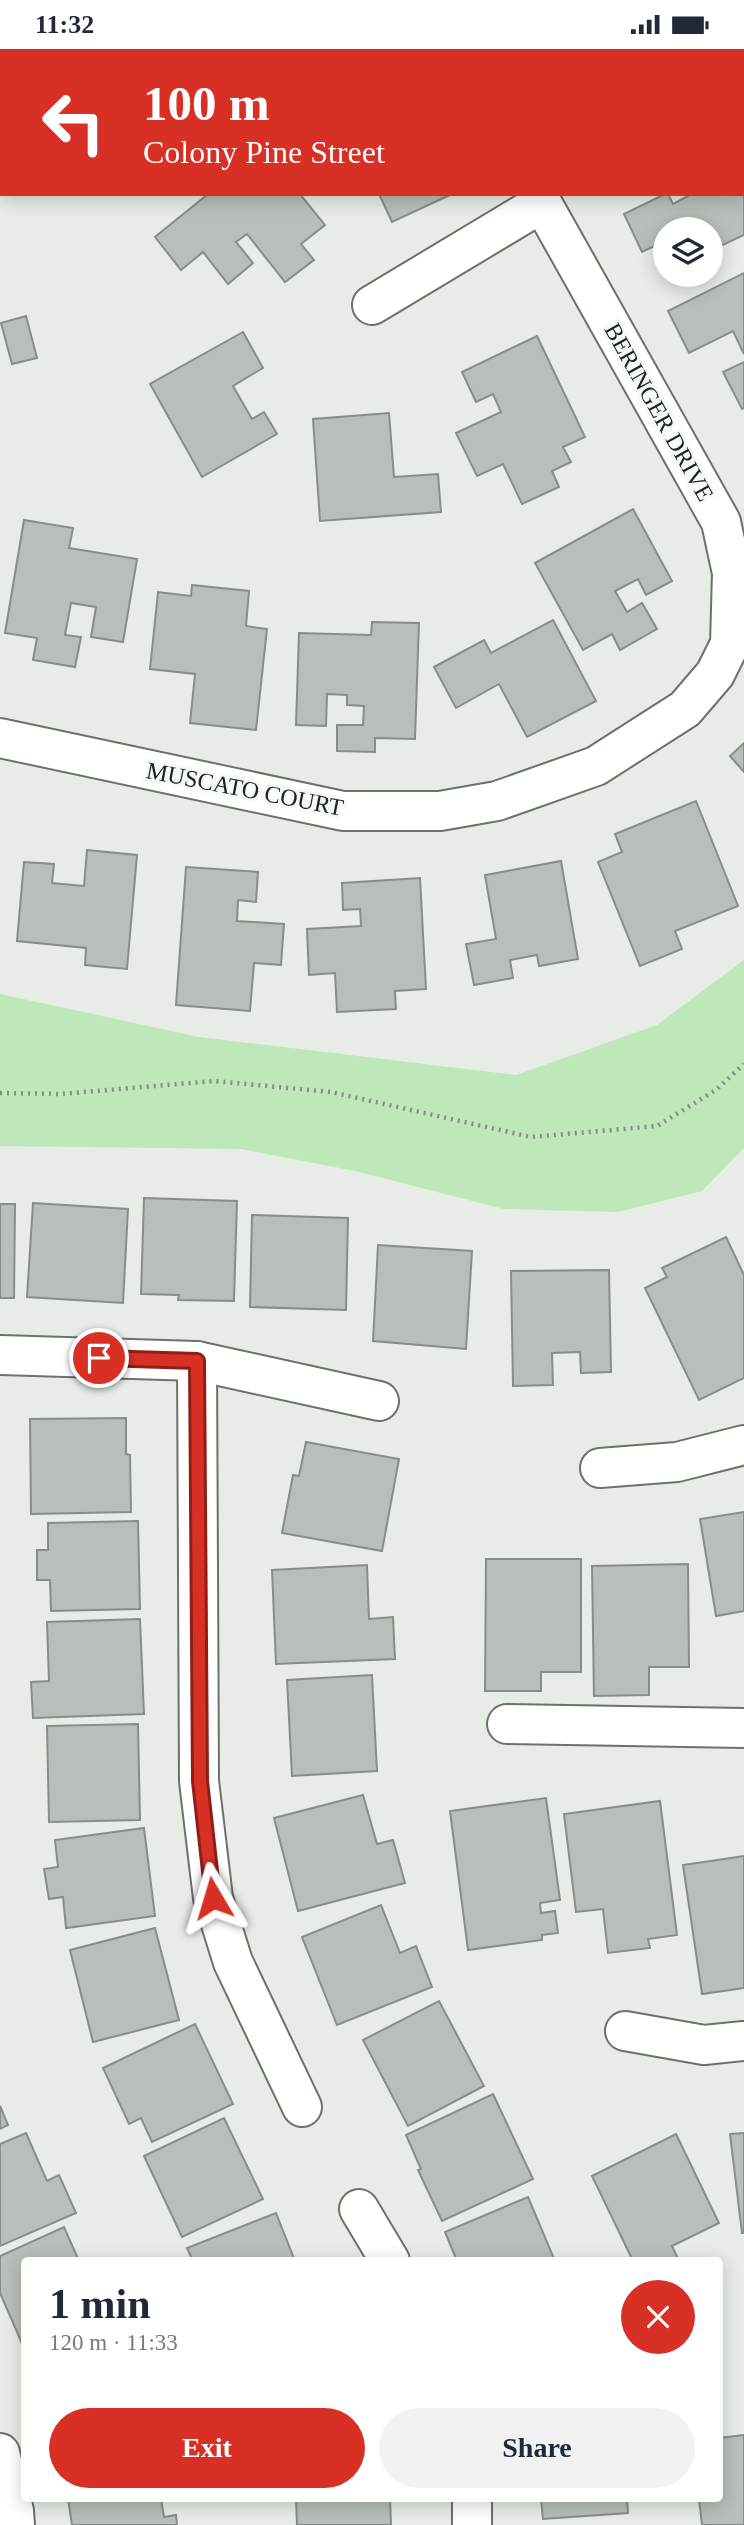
<!DOCTYPE html>
<html lang="en">
<head>
<meta charset="utf-8">
<style>
	body { margin:0; font-family:"Times New Roman",serif; background:#f2f2f3; color:#1f2937; height:100vh; display:flex; flex-direction:column; font-size:26px; white-space:nowrap }
	* { box-sizing:border-box; margin:0 }
	p { font-size:23px; color:#747a83 }
	.icon { flex:none; width:38px; height:38px; fill:none; stroke:currentColor; stroke-width:2; stroke-linecap:round; stroke-linejoin:round }
	.map { position:relative; flex:1; overflow:hidden }
	.sheet { position:absolute; left:21px; top:2208px; width:702px; height:245px; display:flex; flex-direction:column; background:#fff; border-radius:7px; box-shadow:0 4px 18px #0003 }
	.sheet>* { flex:none }
	.guide { position:absolute; left:0px; top:0px; width:746px; height:147px; box-shadow:0 4px 18px #0003; background:#d93025; color:#fff; overflow:hidden }
	.tools { position:absolute; left:653px; top:168px; display:grid; gap:14px }
	.tools a { display:grid; place-items:center; width:70px; height:70px; border-radius:50%; background:#fff; box-shadow:0 4px 18px #0003; font-size:35px }
	.pin { position:absolute; display:grid; place-items:center; width:60px; height:60px; color:#fff; margin:-30px; border:4px solid #fff; border-radius:50%; box-shadow:0 2px 7px #0007 }
	.me { position:absolute; width:77px; margin:-38px; rotate:353deg; stroke-linejoin:round; filter:drop-shadow(0 0 5px #0008) }
	.turn { display:flex; align-items:center; gap:24px; height:147px; padding:0 28px; font-size:32px }
	.turn .icon { width:91px; height:91px; stroke-width:2.5 }
	.turn b { display:block; font-size:49px; line-height:60px }
	.round { display:grid; place-items:center; flex:none; width:74px; height:74px; border-radius:37px; background:#f2f2f3 }
	.headline { display:flex; align-items:center; justify-content:space-between; height:119px; padding:0 28px }
	h1 { font-size:42px; font-weight:600; line-height:52px }
	.action { display:flex; gap:14px; margin-top:auto; padding:14px 28px }
	.action a { flex:1; height:80px; border-radius:42px; background:#d93025; color:#fff; font-size:28px; font-weight:600; line-height:80px; text-align:center }
	.action a+a { background:#f2f2f3; color:#1f2937 }
	.status { display:flex; justify-content:space-between; align-items:center; height:49px; padding:0 35px; background:#fff; direction:ltr }
	.status svg { height:19px; fill:currentColor }
	.map>svg:first-child { display:block }
</style>
</head>
<body>
<div class="status"><b>11:32</b><svg viewBox="0 0 49 12"><path d="M0 12V9h3v3zM5 12V6h3v6zM10 12V3h3v9zM15 12V0h3v12zM26 1h20v11H26zM47 4h2v5h-2z"/></svg></div>
<div class="map">
<svg width="744" height="2476" viewBox="0 0 744 2476">
	<rect width="100%" height="100%" fill="#e7ede6"/>
	<path fill="#bee7ba" d="M744 911V1099L702 1142 618 1163 504 1160 355 1122 241 1100 0 1097V945L199 988 516 1026 657 976Z"/>
	<g fill="#b8beb8" stroke="#888d87" stroke-width="2">
		<path d="M0 0 55 2H2L0 94Z"/>
		<path d="M83 0H203L204 2H84Z"/>
		<path d="M586 0H678L679 2H587Z"/>
		<path d="M744 131V186L710 202V180H665V192L642 203 624 165 665 145H668L673 155 688 147 687 145H744Z"/>
		<path d="M208 145H300L325 176 301 195 314 211 285 233 247 185 236 193 253 214 228 235 203 203 181 221 155 188Z"/>
		<path d="M379 145H452L392 173Z"/>
		<path d="M744 224V305L733 282 689 304 668 262Z"/>
		<path d="M26 267 37 309 12 315 1 274Z"/>
		<path d="M243 283 263 319 233 337 252 370 264 363 277 385 202 428 150 335Z"/>
		<path d="M537 287 585 388 563 398 571 413 552 422 559 438 522 455 503 415 477 427 456 384 501 363 493 345 476 353 462 323Z"/>
		<path d="M744 313V359L742 360 723 323Z"/>
		<path d="M389 364 394 428 438 425 441 463 320 472 313 370Z"/>
		<path d="M633 460 672 532 646 546 638 530 615 542 627 563 642 554 657 580 620 601 612 585 583 601 535 514Z"/>
		<path d="M24 471 73 479 69 499 137 510 123 593 91 588 96 558 71 554 65 586 81 588 75 618 33 611 37 589 5 584Z"/>
		<path d="M192 536 249 542 246 577 267 580 256 681 190 674 195 625 150 620 158 543 191 547Z"/>
		<path d="M553 571 596 652 527 688 499 635 456 659 434 618 484 591 491 604Z"/>
		<path d="M372 573 419 574 415 690 375 689V703L337 702V676H363L364 657 347 656V646L327 645 326 677 296 676 299 584 371 586Z"/>
		<path d="M744 694V723L730 707Z"/>
		<path d="M696 752 738 857 675 882 682 900 640 917 598 813 622 803 615 785Z"/>
		<path d="M87 801 137 806 127 920 85 916 86 899 17 892 24 813 54 815 52 834 84 837Z"/>
		<path d="M561 812 578 910 539 917 537 906 510 911 513 929 474 936 466 895 496 890 485 826Z"/>
		<path d="M186 818 258 823 256 853 238 851 237 872 284 875 281 916 254 914 250 962 176 956Z"/>
		<path d="M420 829 426 940 395 942 396 960 337 963 335 924 309 926 307 880 361 877 360 860 343 861 342 834Z"/>
		<path d="M144 1149 237 1152 234 1252 178 1251 179 1246 141 1245Z"/>
		<path d="M33 1154 128 1160 123 1254 27 1248Z"/>
		<path d="M0 1155H15L14 1249H0Z"/>
		<path d="M252 1166 348 1169 346 1261 250 1258Z"/>
		<path d="M726 1188 744 1226V1329L699 1351 645 1239 667 1228 662 1219Z"/>
		<path d="M378 1196 472 1202 466 1300 373 1292Z"/>
		<path d="M609 1221 611 1323 581 1324 580 1303 552 1304 553 1336 513 1337 511 1222Z"/>
		<path d="M126 1369V1405L130 1406 131 1463 31 1465 30 1370Z"/>
		<path d="M306 1393 399 1410 382 1502 282 1484 293 1426 299 1427Z"/>
		<path d="M744 1463V1562L716 1567 700 1470Z"/>
		<path d="M138 1472 140 1560 51 1562 50 1531H37V1501H48V1474Z"/>
		<path d="M486 1510H581V1623H541V1642H485Z"/>
		<path d="M688 1515 689 1618H649V1646L594 1647 592 1517Z"/>
		<path d="M367 1516 369 1570 393 1568 395 1610 276 1615 272 1521Z"/>
		<path d="M140 1570 144 1665 33 1669 31 1633 49 1632 47 1573Z"/>
		<path d="M372 1626 377 1722 292 1727 287 1631Z"/>
		<path d="M138 1675 140 1771 49 1773 47 1677Z"/>
		<path d="M363 1746 377 1795 393 1791 405 1834 298 1862 274 1769Z"/>
		<path d="M546 1749 560 1851 540 1854 541 1864 555 1862 558 1884 542 1886V1891L468 1901 450 1762Z"/>
		<path d="M660 1752 677 1886 648 1890 650 1899 608 1904 603 1860 576 1863 564 1765Z"/>
		<path d="M144 1779 155 1867 66 1879 63 1848 49 1850 44 1820 58 1818 55 1791Z"/>
		<path d="M744 1807V1939L702 1945 683 1816Z"/>
		<path d="M381 1856 400 1904 416 1897 432 1938 337 1976 302 1888Z"/>
		<path d="M155 1879 179 1971 93 1993 70 1901Z"/>
		<path d="M439 1952 484 2037 408 2077 363 1991Z"/>
		<path d="M195 1975 233 2055 152 2093 141 2069 129 2075 103 2019Z"/>
		<path d="M493 2045 533 2130 442 2172 418 2121 421 2120 406 2086Z"/>
		<path d="M0 2057 8 2076 0 2080Z"/>
		<path d="M224 2069 263 2150 182 2188 144 2107Z"/>
		<path d="M26 2084 47 2132 59 2126 76 2164 0 2197V2095Z"/>
		<path d="M744 2084V2184H742L730 2085Z"/>
		<path d="M676 2085 719 2174 672 2197 679 2212H633L592 2127Z"/>
		<path d="M528 2148 555 2212H457L445 2183Z"/>
		<path d="M276 2164 295 2212H193L187 2199Z"/>
		<path d="M64 2178 79 2212H24V2299L0 2244V2207Z"/>
		<path d="M744 2386V2476H702L699 2450H719V2389Z"/>
		<path d="M68 2450H161L164 2468 176 2466 177 2476H72Z"/>
		<path d="M296 2450H390L391 2476H297Z"/>
		<path d="M541 2450H627L628 2464 543 2470Z"/>
	</g>
	<g fill="none" stroke-linecap="round" stroke-linejoin="round">
		<g stroke="#6c716c" stroke-width="42">
			<g id="minor">
				<path d="M467 0 468 2"/>
				<path d="M372 256 542 154"/>
				<path d="M0 689 343 762H440L497 752 596 717 685 660 715 625 730 595 732 524 721 473 537 145"/>
				<path d="M0 1306 197 1312 379 1352"/>
				<path d="M197 1312 199 1732 213 1849 233 1913 302 2058"/>
				<path d="M600 1419 677 1413 744 1396"/>
				<path d="M507 1675 744 1679"/>
				<path d="M625 1982 704 1996 744 1992"/>
				<path d="M359 2160 390 2212"/>
				<path d="M0 2404 14 2462 15 2476"/>
				<path d="M472 2450V2476"/>
			</g>
		</g>
		<path stroke="#878b87" stroke-width="4.5" stroke-dasharray="2 5" stroke-linecap="butt" d="M0 1044 60 1045 214 1032 331 1043 531 1088 657 1077 716 1041 744 1015"/>
		<use href="#minor" stroke="#fff" stroke-width="38"/>
	</g>
	<g fill="none" stroke-linecap="round" stroke-linejoin="round">
		<g stroke="#8d1f18" stroke-width="18">
			<path id="route" d="M99 1309 197 1312 200 1732 213 1849"/>
		</g>
		<use href="#route" stroke="#d93025" stroke-width="12"/>
	</g>
	<g text-anchor="middle" dominant-baseline="central" stroke-width="7" stroke-linejoin="round" paint-order="stroke">
		<g font-size="24" fill="#212321" stroke="#f4faf4">
			<text transform="translate(659 363) rotate(61)">BERINGER DRIVE</text>
			<text transform="translate(245 740) rotate(11)">MUSCATO COURT</text>
		</g>
	</g>
</svg>
<div class="tools">
<a><svg class="icon" aria-label="layers" viewBox="0 0 24 24"><path d="M12 4l9 5-9 5-9-5zM3 14l9 5 9-5"/></svg></a>
</div>
<div class="pin" style="left:99px;top:1309px;background:#d93025"><svg class="icon" aria-label="arrive" viewBox="0 0 24 24"><path d="M6 21V4h12l-3 4 3 4H6"/></svg></div>
<svg class="me" style="left:213px;top:1849px" viewBox="-20 -20 40 40"><path d="M0-17L14 15 0 8-14 15z" fill="#d93025" stroke="#fff" stroke-width="4"/></svg>
<div class="guide">
<div class="turn"><svg class="icon" aria-label="left" viewBox="0 0 24 24"><path d="M17 20v-9H6M10 6l-5 5 5 5"/></svg><div><b>100 m</b>Colony Pine Street</div></div>
</div>
<section class="sheet">
<div class="headline"><div><h1>1 min</h1><p>120 m · 11:33</p></div><a class="round" style="background:#d93025;color:#fff"><svg class="icon" aria-label="close" viewBox="0 0 24 24"><path d="M6 6l12 12M18 6L6 18"/></svg></a></div>
<div class="action"><a>Exit</a><a>Share</a></div>
</section>
</div>
</body>
</html>
